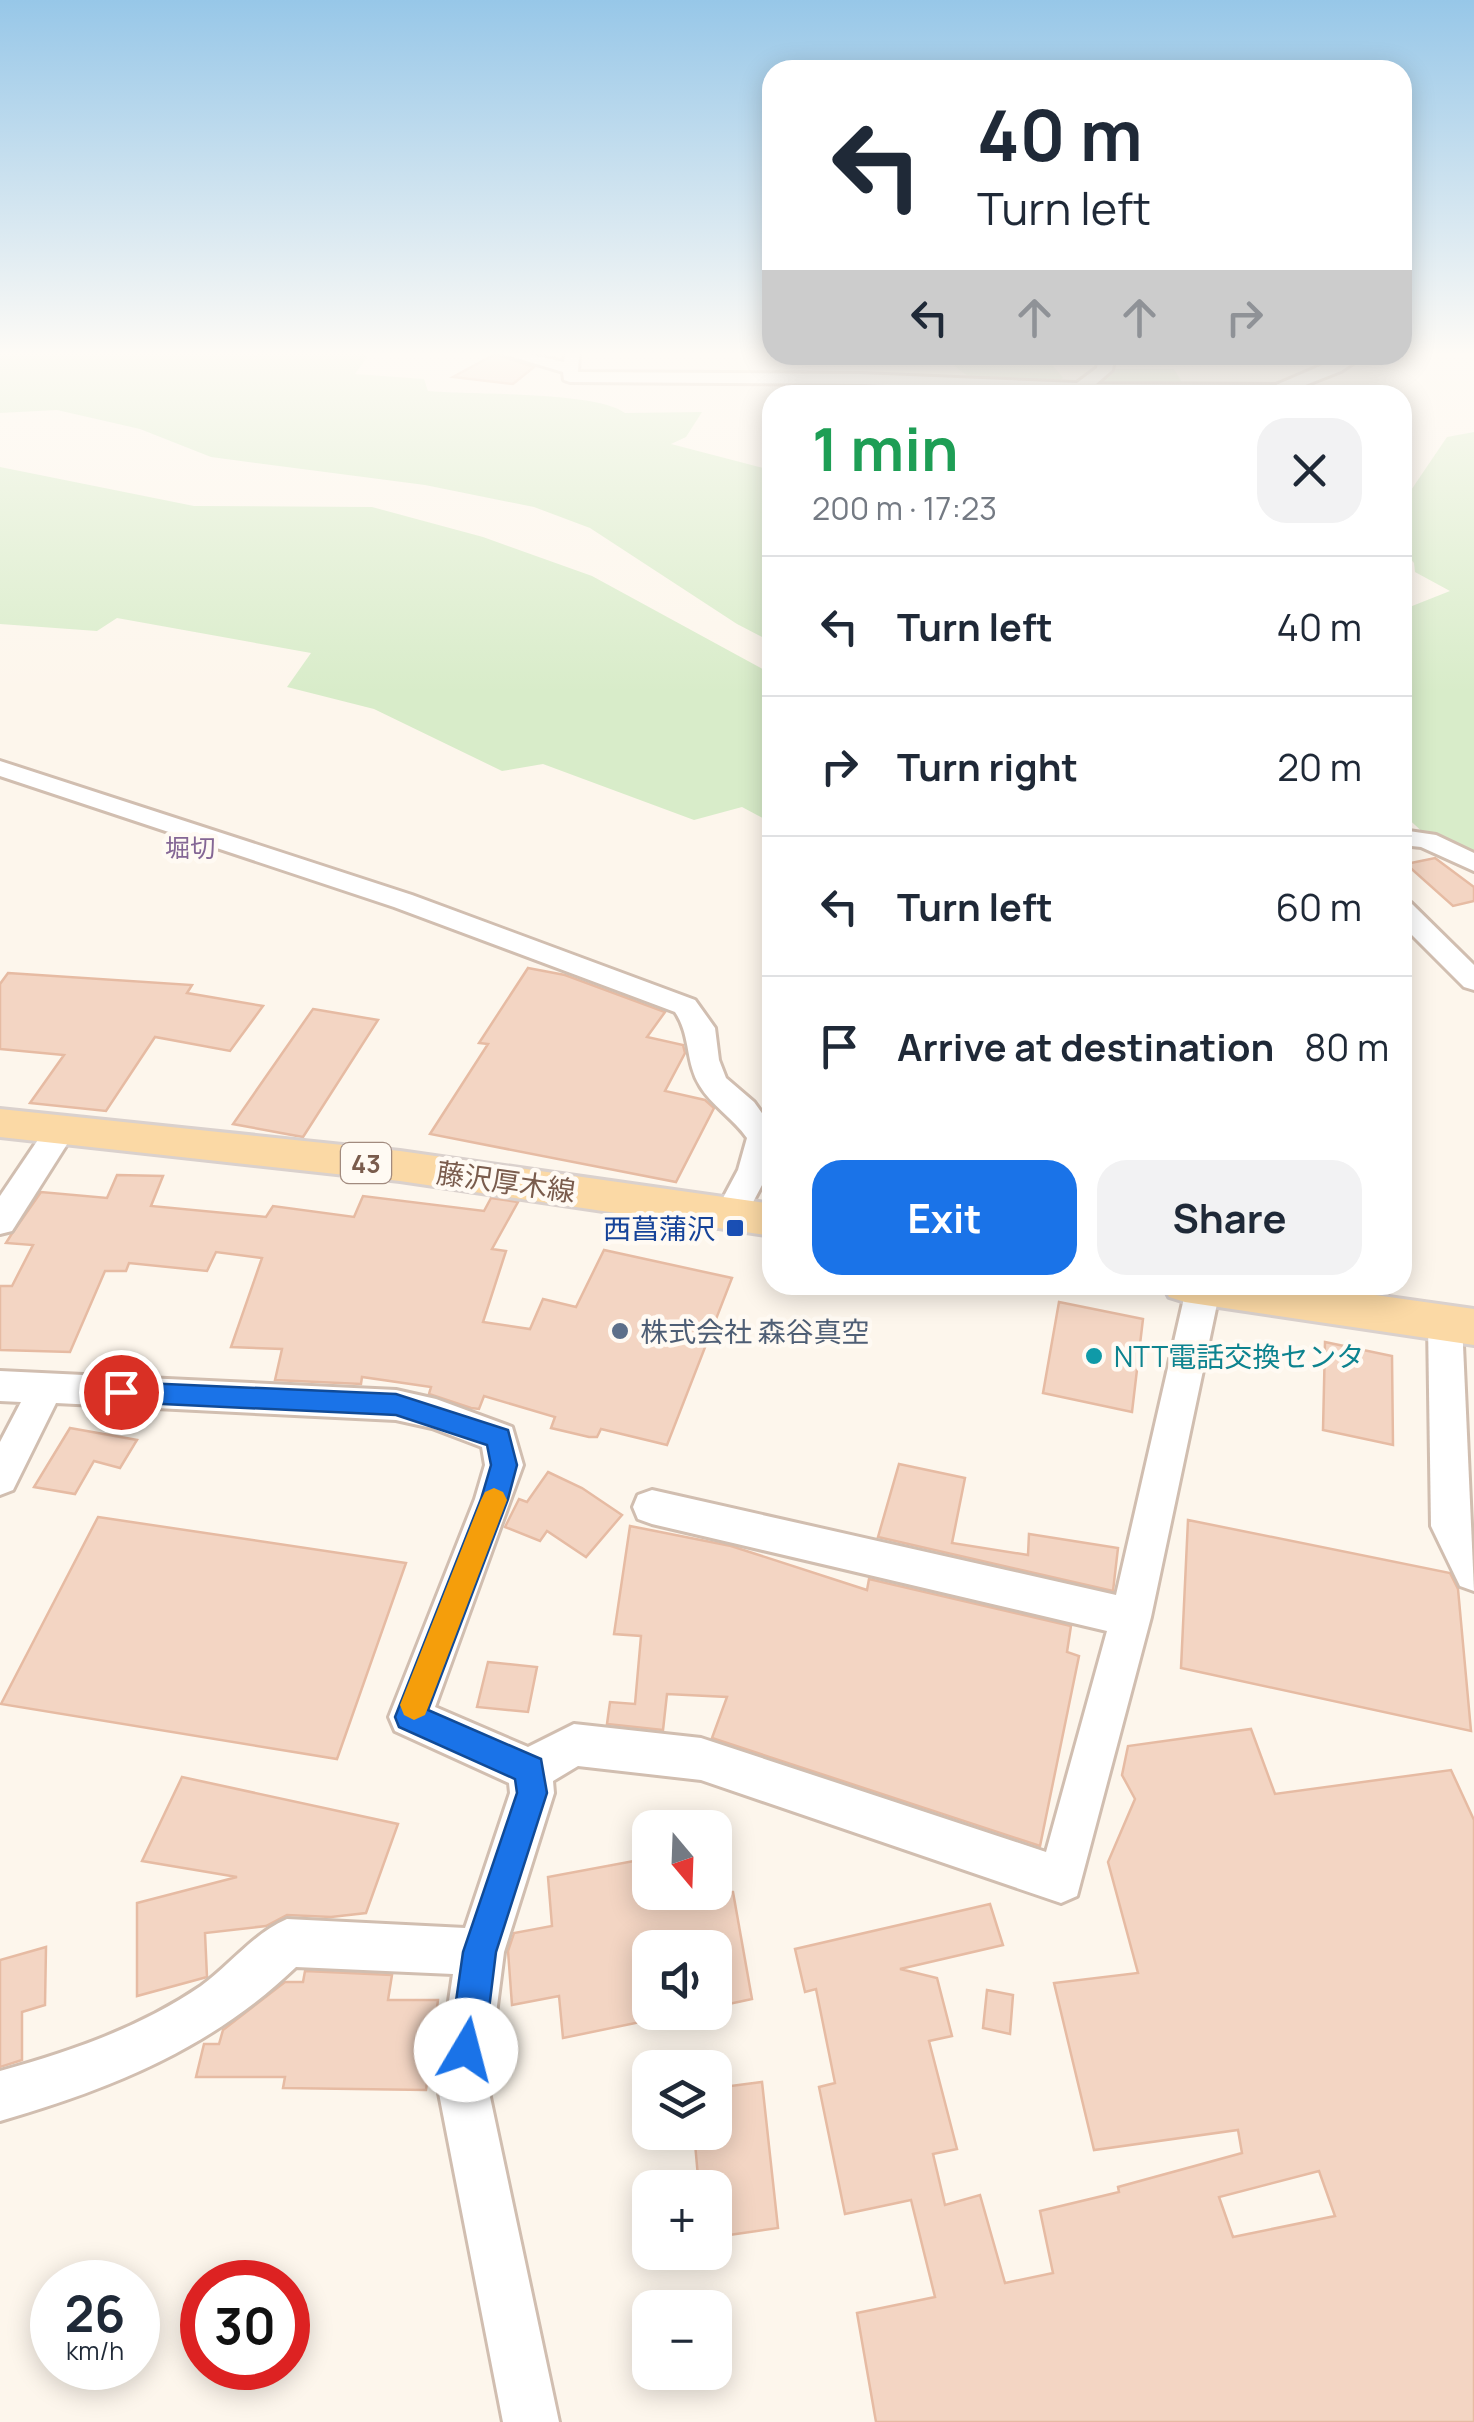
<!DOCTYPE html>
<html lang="en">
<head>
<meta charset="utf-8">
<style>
	body { margin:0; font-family:Manrope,"Noto Sans JP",sans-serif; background:#f2f2f3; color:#1f2937; height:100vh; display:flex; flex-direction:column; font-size:38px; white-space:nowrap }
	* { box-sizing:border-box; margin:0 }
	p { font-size:32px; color:#747a83 }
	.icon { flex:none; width:55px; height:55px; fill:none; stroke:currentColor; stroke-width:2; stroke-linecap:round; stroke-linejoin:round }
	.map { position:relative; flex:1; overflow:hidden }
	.panel { position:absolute; left:762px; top:385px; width:650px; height:910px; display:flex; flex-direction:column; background:#fff; border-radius:30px; box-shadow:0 5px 25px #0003 }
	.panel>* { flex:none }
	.top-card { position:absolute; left:762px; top:60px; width:650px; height:305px; border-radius:30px; box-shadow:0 5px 25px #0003; background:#fff; color:#1f2937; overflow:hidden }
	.needle { width:65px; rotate:161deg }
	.tools { position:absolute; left:632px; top:1810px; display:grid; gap:20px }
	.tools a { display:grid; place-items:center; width:100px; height:100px; border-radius:20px; background:#fff; box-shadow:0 5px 25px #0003; font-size:50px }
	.speed { position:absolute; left:30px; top:2260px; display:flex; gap:20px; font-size:50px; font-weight:700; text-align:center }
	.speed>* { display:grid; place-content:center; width:130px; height:130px; border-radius:50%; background:#fff; box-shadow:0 5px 25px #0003; line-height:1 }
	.speed small { font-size:25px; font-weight:400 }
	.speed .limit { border:15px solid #d22; background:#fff; color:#111 }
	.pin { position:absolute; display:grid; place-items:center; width:85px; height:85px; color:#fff; margin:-42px; border:5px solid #fff; border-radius:50%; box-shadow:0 2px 10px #0007 }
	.me { position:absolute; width:110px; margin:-55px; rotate:8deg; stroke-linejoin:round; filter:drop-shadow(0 0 8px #0008) }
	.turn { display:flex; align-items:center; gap:35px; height:210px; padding:0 50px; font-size:45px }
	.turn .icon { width:130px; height:130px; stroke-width:2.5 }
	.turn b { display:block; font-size:70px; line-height:85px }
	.lanes { display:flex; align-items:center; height:95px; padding:0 50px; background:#0003; justify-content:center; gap:50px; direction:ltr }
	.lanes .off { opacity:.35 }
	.round { display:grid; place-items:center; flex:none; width:105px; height:105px; border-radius:30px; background:#f2f2f3 }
	.overview { display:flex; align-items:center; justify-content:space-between; height:170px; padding:0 50px }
	h1 { font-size:60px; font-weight:700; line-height:75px; color:#1e9e55 }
	.button { display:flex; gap:20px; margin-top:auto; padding:20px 50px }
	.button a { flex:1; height:115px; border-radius:30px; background:#1a73e8; color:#fff; font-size:40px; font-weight:700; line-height:115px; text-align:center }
	.button a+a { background:#f2f2f3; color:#1f2937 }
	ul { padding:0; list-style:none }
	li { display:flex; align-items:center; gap:30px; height:140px; padding:0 50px; border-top:2px solid #e0e1e3 }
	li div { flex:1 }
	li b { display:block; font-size:38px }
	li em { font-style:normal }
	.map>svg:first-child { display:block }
</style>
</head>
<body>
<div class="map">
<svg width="1474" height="2422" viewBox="0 0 1474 2422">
	<rect width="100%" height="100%" fill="#fdf6ec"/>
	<g fill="#d8ecc9">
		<path d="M0 354H362L368 356 355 374 424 379 428 391C469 395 597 391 625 413L702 412 686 437 671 444 763 468 772 475V642L737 624 590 528 534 507 425 485 211 457 140 429 57 410 0 413Z"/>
		<path d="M947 355H1045L1063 378 1052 385C1014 383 968 392 947 355Z"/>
		<path d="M1110 369H1174L1184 386H1093Z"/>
		<path d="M1474 432V863L1427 836 1403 814 1402 610 1450 591 1415 572 1414 563 1403 550V502L1447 437Z"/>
		<path d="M0 467 194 506 372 507 483 537 592 576 772 674V823L742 807 694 820 543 764 502 771 374 709 287 687 311 653 117 618 97 631 0 624Z"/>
	</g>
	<g fill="#f3d5c3" stroke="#e6bba3" stroke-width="2.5" fill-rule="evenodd">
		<path d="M495 354 534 367 513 384 453 377Z"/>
		<path d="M1435 858 1474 887V901L1453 906 1406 864Z"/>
		<path d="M528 968 565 975 665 1012 647 1037 683 1045 685 1053 665 1091 705 1100 714 1108 676 1182 430 1134 488 1044 479 1043Z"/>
		<path d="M8 973 192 985 187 993 263 1006 230 1051 155 1037 106 1111 30 1103 64 1055 0 1049V984Z"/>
		<path d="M313 1009 378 1020 303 1137 233 1124Z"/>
		<path d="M117 1175 163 1176 151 1206 266 1217 273 1206 354 1217 363 1196 484 1211 491 1198 518 1202 492 1249 506 1251 483 1322 530 1329 543 1299 576 1307 604 1250 732 1278 667 1445 601 1429 597 1437H589L551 1428 555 1417 484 1396 479 1409 471 1408 429 1394 431 1387 362 1377 361 1384 275 1380 282 1349 231 1347 262 1258 216 1252 207 1271 129 1263 126 1271H105L70 1352 0 1350V1286H12L33 1245 6 1243 11 1235 41 1192 107 1198Z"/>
		<path d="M1059 1302 1143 1319 1132 1412 1043 1393Z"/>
		<path d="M1325 1342 1392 1356 1393 1445 1323 1430Z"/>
		<path d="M70 1428 137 1440 120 1468 94 1461 75 1494 34 1487Z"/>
		<path d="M899 1464 965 1478 952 1543 1028 1555 1029 1534 1118 1548 1113 1591 878 1537Z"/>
		<path d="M548 1472 582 1488 622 1515 586 1557 547 1531 540 1541 505 1527 519 1499 527 1502Z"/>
		<path d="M98 1517 406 1563 337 1759 1 1704Z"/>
		<path d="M1188 1520 1450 1573 1458 1589 1471 1731 1181 1668Z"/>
		<path d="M630 1526 731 1546 867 1590 869 1579 1071 1626 1067 1652 1079 1656 1040 1846 712 1738 727 1697 667 1694 663 1730 607 1724 610 1702 635 1704 641 1636 614 1634Z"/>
		<path d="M488 1662 537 1667 528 1712 477 1707Z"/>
		<path d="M1251 1729 1275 1794 1451 1770 1474 1820V2422H876L857 2313 935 2297 911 2200 845 2214 819 2087 835 2083 816 1989 805 1992 795 1949 990 1904 1003 1945 900 1969 937 1978 952 2036 929 2041 957 2149 933 2154 945 2205 980 2195 1005 2283 1053 2273 1040 2211 1119 2192 1118 2187 1242 2153 1238 2130 1094 2150 1054 1983 1138 1973 1108 1862 1135 1799 1122 1775 1128 1746ZM1319 2171 1335 2216 1233 2237 1219 2197Z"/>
		<path d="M182 1777 398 1824 366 1913 331 1917 287 1915 266 1926 205 1933 207 1977 137 1996V1903L237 1877 142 1861Z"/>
		<path d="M650 1858V1892H733L752 1999 715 2007V1948H650V2020L563 2038 559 1996 512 2005 508 1951 514 1933 552 1926 548 1877Z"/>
		<path d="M46 1947 45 2005 22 2012V2060L0 2067V1960Z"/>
		<path d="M305 1971 392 1975 388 2000H438L426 2090 283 2088 285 2077H196L204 2044H219L223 2030 285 1982H303Z"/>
		<path d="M987 1990 1013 1995 1010 2034 983 2028Z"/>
		<path d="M762 2082 778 2228 715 2237V2188H699L694 2132H715V2088Z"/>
	</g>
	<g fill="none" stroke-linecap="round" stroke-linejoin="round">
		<g stroke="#d1beb0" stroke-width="6">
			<g id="minor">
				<path d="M503 354H528L564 362 565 354H579L578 372 861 374 1077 383 1097 368 1099 355H1115L1112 370 1096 384 1276 385 1346 355H1365L1341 371 1280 395H1123L861 384 570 382 564 380 563 372Z"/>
				<path d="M0 761 412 895 695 1000 715 1028 719 1060 726 1078 754 1102 772 1127 770 1170 743 1221 731 1225 719 1221 715 1213 738 1170 747 1138C734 1119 711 1105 700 1086 685 1062 691 1035 675 1012L394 907 0 776Z"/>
				<path d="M1402 830 1436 835 1474 853V871L1421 847 1402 845Z"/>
				<path d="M1402 901 1411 903 1474 965V990L1464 987 1402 925Z"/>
				<path d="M61 1119 72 1122 76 1130 12 1231 0 1234V1196L50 1122Z"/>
				<path d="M1187 1285H1221L1151 1617 1077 1896 1061 1903 701 1780 578 1766 553 1781 554 1793 504 1952 487 2083 559 2422H503L437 2083 453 1974 296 1967C212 2048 111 2089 0 2121V2071C72 2051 139 2028 201 1986 230 1965 254 1933 287 1919L465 1928 510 1793 509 1783 395 1731 389 1717 475 1499 485 1465 482 1447 432 1428 396 1420 56 1403 13 1490 0 1495V1442L21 1402 0 1401V1371L396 1390 436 1399 512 1427 523 1465 435 1707 528 1747 574 1724 701 1738 1046 1852 1107 1631 652 1524 638 1519 633 1507 638 1495 652 1490 1116 1595Z"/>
				<path d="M1445 1309 1457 1313 1462 1323 1474 1591 1460 1586 1431 1526 1428 1323 1433 1313Z"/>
			</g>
		</g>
		<g stroke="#dad1cd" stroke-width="6">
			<g id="major">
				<path d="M0 1109 400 1151 772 1204V1236L400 1181 0 1137Z"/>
				<path d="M1163 1285H1304L1474 1309V1345L1185 1302 1169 1297Z"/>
			</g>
		</g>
		<use href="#minor" fill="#fff" fill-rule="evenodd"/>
		<use href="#major" fill="#fbd9a5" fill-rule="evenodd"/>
	</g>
	<linearGradient id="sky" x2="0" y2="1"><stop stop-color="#97c7e8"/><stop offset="0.51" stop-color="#fefbf6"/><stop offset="1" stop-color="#fefbf6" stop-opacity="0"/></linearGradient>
	<rect width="1474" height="693" fill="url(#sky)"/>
	<path fill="#1a73e8" stroke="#114b97" stroke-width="2.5" d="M121 1382 396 1394 508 1430 517 1465 508 1499 428 1710 541 1759 547 1793 496 1952 484 2050 478 2062 466 2068 454 2062 449 2050 463 1952 517 1793 515 1779 399 1727 395 1717 481 1499 491 1465 487 1445 396 1415 121 1402 112 1399 109 1392 112 1385Z"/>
	<path fill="#f59e0b" d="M494 1488 503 1492 507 1500 429 1705 425 1715 414 1720 404 1715 400 1705 481 1500 485 1492Z"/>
	<rect fill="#1a4fb4" stroke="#fffaf3" stroke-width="4" x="725" y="1218" width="20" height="20" rx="5"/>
	<circle fill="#5c6f8a" stroke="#fffaf3" stroke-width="4" cx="620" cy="1331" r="10"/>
	<circle fill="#0f9aa8" stroke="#fffaf3" stroke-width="4" cx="1094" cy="1356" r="10"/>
	<g text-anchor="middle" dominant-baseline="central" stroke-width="9" stroke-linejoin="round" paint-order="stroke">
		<g font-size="25" fill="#846695" stroke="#fffaf3">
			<text x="190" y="847">堀切</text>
		</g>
		<rect fill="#fffaf3" stroke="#a28b7f" stroke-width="2.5" x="341" y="1143" width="50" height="40" rx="8"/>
		<g font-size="25" font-weight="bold" fill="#7a5c4d">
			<text x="366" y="1163">43</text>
		</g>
		<g font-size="28" fill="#7a5c4d" stroke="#fffaf3">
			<text transform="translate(506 1181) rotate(8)">藤沢厚木線</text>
		</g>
		<g font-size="28" fill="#164399" stroke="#fffaf3" text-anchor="end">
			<text x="715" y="1228">西菖蒲沢</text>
		</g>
		<g font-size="28" fill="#4e5e75" stroke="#fffaf3" text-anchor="start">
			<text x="640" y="1331">株式会社 森谷真空</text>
		</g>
		<g font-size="28" fill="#0d838f" stroke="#fffaf3" text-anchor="start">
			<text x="1114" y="1356">NTT電話交換センタ</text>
		</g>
	</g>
</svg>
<div class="tools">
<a><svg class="needle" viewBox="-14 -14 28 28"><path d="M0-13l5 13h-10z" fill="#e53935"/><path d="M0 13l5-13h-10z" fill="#747a83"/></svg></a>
<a><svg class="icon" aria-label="sound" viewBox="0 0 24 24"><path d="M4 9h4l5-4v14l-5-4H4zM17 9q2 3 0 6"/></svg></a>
<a><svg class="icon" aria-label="layers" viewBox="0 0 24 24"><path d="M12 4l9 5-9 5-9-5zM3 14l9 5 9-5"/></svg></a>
<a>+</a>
<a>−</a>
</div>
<div class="speed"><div>26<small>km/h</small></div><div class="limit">30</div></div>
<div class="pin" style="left:121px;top:1392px;background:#d93025"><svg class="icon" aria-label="arrive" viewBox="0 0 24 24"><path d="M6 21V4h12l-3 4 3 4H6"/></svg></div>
<svg class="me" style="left:466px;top:2050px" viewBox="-20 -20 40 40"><circle r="19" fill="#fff"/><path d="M0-13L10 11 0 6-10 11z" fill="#1a73e8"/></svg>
<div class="top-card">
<div class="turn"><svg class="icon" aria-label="left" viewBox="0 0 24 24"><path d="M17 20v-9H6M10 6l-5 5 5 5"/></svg><div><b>40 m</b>Turn left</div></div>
<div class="lanes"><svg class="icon" aria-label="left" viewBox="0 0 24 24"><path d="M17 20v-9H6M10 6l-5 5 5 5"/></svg><svg class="icon off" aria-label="ahead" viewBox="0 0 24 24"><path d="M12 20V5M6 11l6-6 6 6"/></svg><svg class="icon off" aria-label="ahead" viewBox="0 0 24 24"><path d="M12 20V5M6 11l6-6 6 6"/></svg><svg class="icon off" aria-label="right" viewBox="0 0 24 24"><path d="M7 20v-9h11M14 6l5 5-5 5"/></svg></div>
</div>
<section class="panel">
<div class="overview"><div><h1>1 min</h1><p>200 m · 17:23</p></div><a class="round"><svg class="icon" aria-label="close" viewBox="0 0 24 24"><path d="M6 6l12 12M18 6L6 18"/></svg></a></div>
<ul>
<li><svg class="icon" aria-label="left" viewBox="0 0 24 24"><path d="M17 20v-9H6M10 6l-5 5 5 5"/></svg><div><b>Turn left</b></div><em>40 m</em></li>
<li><svg class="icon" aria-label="right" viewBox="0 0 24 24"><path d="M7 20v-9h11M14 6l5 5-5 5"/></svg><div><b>Turn right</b></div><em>20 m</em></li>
<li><svg class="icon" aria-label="left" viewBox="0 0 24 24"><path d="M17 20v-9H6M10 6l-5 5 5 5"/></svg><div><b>Turn left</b></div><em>60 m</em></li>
<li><svg class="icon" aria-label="arrive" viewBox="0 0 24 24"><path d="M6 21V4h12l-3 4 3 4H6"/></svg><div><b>Arrive at destination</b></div><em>80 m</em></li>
</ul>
<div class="button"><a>Exit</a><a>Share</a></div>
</section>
</div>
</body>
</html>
